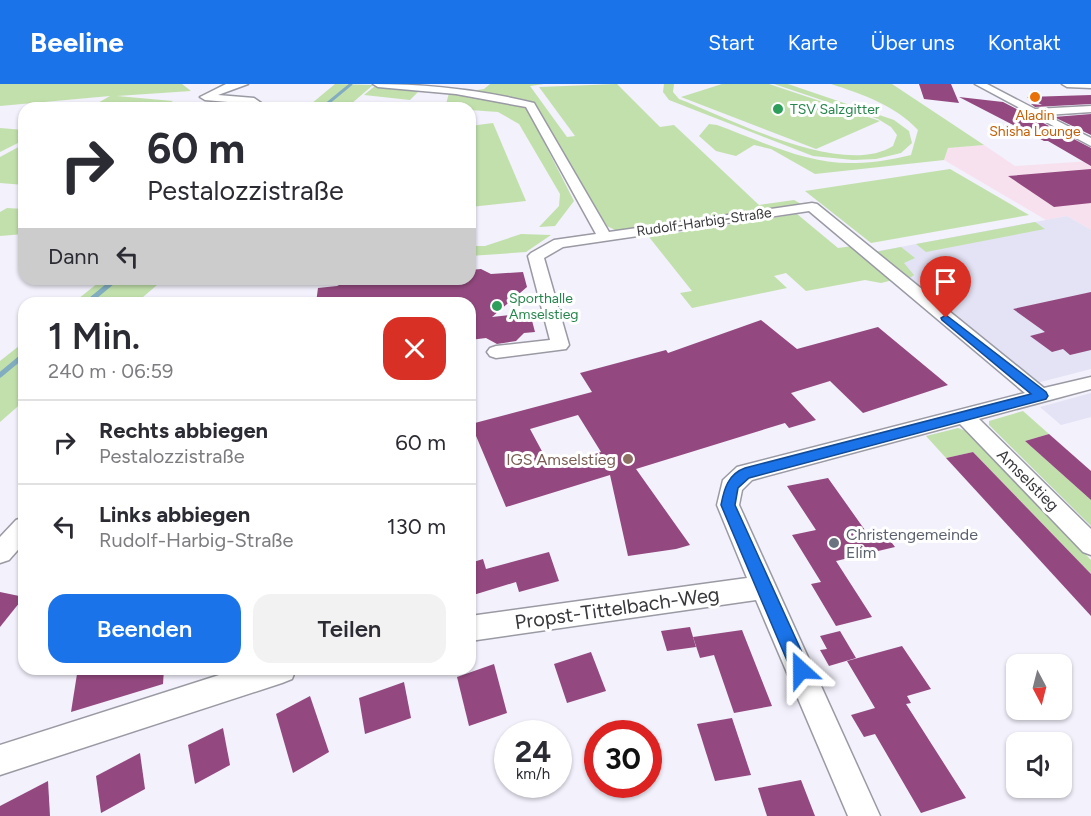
<!DOCTYPE html>
<html lang="de">
<head>
<meta charset="utf-8">
<style>
	body { margin:0; font-family:Figtree,sans-serif; background:#f2f2f3; color:#2b2b33; height:100vh; display:flex; flex-direction:column; font-size:22px; white-space:nowrap }
	* { box-sizing:border-box; margin:0 }
	p { font-size:20px; color:#7c7c81 }
	.icon { flex:none; width:33px; height:33px; fill:none; stroke:currentColor; stroke-width:2; stroke-linecap:round; stroke-linejoin:round }
	.map { position:relative; flex:1; overflow:hidden }
	.drawer { position:absolute; left:18px; top:213px; width:458px; height:378px; display:flex; flex-direction:column; background:#fff; border-radius:18px; box-shadow:0 2px 4px #0004 }
	.drawer>* { flex:none }
	.top-card { position:absolute; left:18px; top:18px; width:458px; height:183px; border-radius:18px; box-shadow:0 2px 4px #0004; background:#fff; color:#2b2b33; overflow:hidden }
	.needle { width:39px; rotate:173deg }
	.tools { position:absolute; left:1006px; top:570px; display:grid; gap:12px }
	.tools a { display:grid; place-items:center; width:66px; height:66px; border-radius:12px; background:#fff; box-shadow:0 2px 4px #0004; font-size:30px }
	.speed { position:absolute; left:494px; top:636px; display:flex; gap:12px; font-size:30px; font-weight:700; text-align:center }
	.speed>* { display:grid; place-content:center; width:78px; height:78px; border-radius:50%; background:#fff; box-shadow:0 2px 4px #0004; line-height:1 }
	.speed small { font-size:15px; font-weight:400 }
	.speed .limit { border:9px solid #d22; background:#fff; color:#111 }
	.pin { position:absolute; display:grid; place-items:center; width:51px; height:51px; color:#fff; margin:-62px -26px; border-radius:50% 50% 50% 0; rotate:-45deg; box-shadow:0 0 6px #0007 }
	.pin .icon { rotate:45deg }
	.me { position:absolute; width:66px; margin:-33px; rotate:336deg; stroke-linejoin:round; filter:drop-shadow(0 0 4px #0008) }
	.turn { display:flex; align-items:center; gap:21px; height:126px; padding:0 30px; font-size:27px }
	.turn .icon { width:78px; height:78px; stroke-width:2.5 }
	.turn b { display:block; font-size:42px; line-height:51px }
	.then { display:flex; align-items:center; height:57px; padding:0 30px; background:#0003; gap:12px; font-size:22px }
	.round { display:grid; place-items:center; flex:none; width:63px; height:63px; border-radius:18px; background:#f2f2f3 }
	.head { display:flex; align-items:center; justify-content:space-between; height:102px; padding:0 30px }
	h1 { font-size:36px; font-weight:600; line-height:45px }
	.action { display:flex; gap:12px; margin-top:auto; padding:12px 30px }
	.action a { flex:1; height:69px; border-radius:18px; background:#1a73e8; color:#fff; font-size:24px; font-weight:600; line-height:69px; text-align:center }
	.action a+a { background:#f2f2f3; color:#2b2b33 }
	ul { padding:0; list-style:none }
	li { display:flex; align-items:center; gap:18px; height:84px; padding:0 30px; border-top:2px solid #e1e1e2 }
	li div { flex:1 }
	li b { display:block; font-size:22px }
	li em { font-style:normal }
	header { display:flex; align-items:center; gap:36px; box-sizing:border-box; height:84px; padding:0 30px; background:#1a73e8; color:#fff }
	header strong { font-size:28px }
	nav { display:flex; gap:33px; margin-inline-start:auto; font-size:21px }
	.map>svg:first-child { display:block }
</style>
</head>
<body>
<header>
<strong>Beeline</strong>
<nav><a>Start</a><a>Karte</a><a>Über uns</a><a>Kontakt</a></nav>
</header>
<div class="map">
<svg width="1091" height="732" viewBox="0 0 1091 732">
	<rect width="100%" height="100%" fill="#f2f1fc"/>
	<path fill="#f8e1ef" d="M984 61 1015 82 1091 77V146L1067 132 1046 136 944 76 948 64Z"/>
	<g fill="#e3e3f5">
		<path d="M1067 132 1091 146V285L1029 301 868 169Z"/>
		<path d="M1091 309V333L1061 341 1040 323Z"/>
	</g>
	<g fill="#c2e0ac">
		<path d="M0 0H182L191 7 117 12 173 17 161 24H89L110 12 0 22Z"/>
		<path d="M335 0 373 1 351 20 375 22 298 24 311 20Z"/>
		<path d="M490 0H544L530 2 567 53 575 52 539 3 617 0 660 43 674 41 759 121 794 116 803 121 619 148 607 142 535 20 526 16 470 7 484 5Z"/>
		<path d="M664 0H674L673 8 679 15C731 35 842 94 893 62L897 51 891 43 878 35 774 0H788L894 36 909 47 912 59 901 69 876 75 853 76 813 72 669 16 663 8Z"/>
		<path d="M722 0H769L880 37 816 65 681 13Z"/>
		<path d="M831 0H892L984 61 948 64 944 76 815 90 771 65 754 61 736 72 716 67 699 52 709 40 717 41C761 57 808 81 856 79 874 79 894 75 911 71L918 46C896 22 862 10 831 0Z"/>
		<path d="M375 2 420 6 410 16 364 11Z"/>
		<path d="M449 9 526 23 574 117 555 142 539 143 559 122 560 110 519 40 498 28 470 26V24H445Z"/>
		<path d="M493 39 526 117 470 123V42Z"/>
		<path d="M0 44 24 46V56L0 68Z"/>
		<path d="M24 60V101L0 99V73Z"/>
		<path d="M950 85 1029 131 871 159 805 107Z"/>
		<path d="M7 124 24 125V150L0 152V128Z"/>
		<path d="M797 130 838 164 853 162 893 196 881 199 865 196 806 207 786 189 774 192 787 204 692 224 680 209 692 207 649 153Z"/>
		<path d="M1035 138 1045 145 926 168 916 160Z"/>
		<path d="M521 150 551 151 526 168 470 172V162H485Z"/>
		<path d="M901 163 915 174 904 179 914 191 908 195 875 168Z"/>
		<path d="M103 195H164L136 219H73Z"/>
		<path d="M24 258V317L0 338V277Z"/>
		<path d="M1023 327 1049 350 1025 357 1091 416V442L989 341V337Z"/>
		<path d="M958 344 966 347 1091 476V490L973 368 946 374 926 352Z"/>
	</g>
	<g fill="none" stroke-linecap="round" stroke-linejoin="round">
		<path stroke="#82adc1" stroke-width="3" d="M322 24 351 0"/>
		<g stroke="#82adc1" stroke-width="5">
			<path d="M87 219 116 195"/>
			<path d="M0 291 24 271"/>
		</g>
	</g>
	<g fill="#93497f" fill-rule="evenodd">
		<path d="M919 0H951L959 19 924 15Z"/>
		<path d="M1091 11V20L1035 23 1031 20 1042 21 1027 13Z"/>
		<path d="M959 13 1003 18 1091 64V82L1048 57H1044Z"/>
		<path d="M1091 30V51L1054 33Z"/>
		<path d="M1091 85V119L1054 123 1008 92Z"/>
		<path d="M481 185 491 190 523 188 527 203 492 233 530 229 535 248 524 249 516 257 497 260 486 254 470 256V219H316L318 204 337 202 347 197 470 195V186Z"/>
		<path d="M1091 208V266L1070 271 1063 265 1052 268 1030 252 1045 248 1013 225Z"/>
		<path d="M761 236 797 265 878 243 948 301 863 329 830 297 791 309 816 336 789 344 785 339 636 385 690 461 676 465 628 472 610 391 506 423 471 340 592 308 580 289 666 266 668 269ZM578 331 601 368 551 384 530 345Z"/>
		<path d="M1049 350 1091 387V416L1025 357Z"/>
		<path d="M973 368 1091 490V532L946 374Z"/>
		<path d="M828 394 867 449 882 446 895 463 836 477 872 533 836 542 811 500 821 498 792 451 816 446 787 402Z"/>
		<path d="M549 468 559 497 519 508 516 498 470 512V479L483 475 486 485Z"/>
		<path d="M0 508 24 513 0 543Z"/>
		<path d="M690 543 696 563 667 567 661 547Z"/>
		<path d="M742 546 772 622 734 629 714 571 700 574 693 553Z"/>
		<path d="M840 547 856 574 829 582 820 566 827 565 820 552Z"/>
		<path d="M902 562 931 605 907 612 911 619 906 620 966 714 921 729 875 650 864 653 851 631 875 624 847 577Z"/>
		<path d="M591 568 606 607 567 619 554 580Z"/>
		<path d="M494 580 507 629 469 642 457 593Z"/>
		<path d="M92 585H164L163 600 71 628 77 590Z"/>
		<path d="M404 598 411 634 365 650 359 614Z"/>
		<path d="M310 612 329 668 293 689 276 630Z"/>
		<path d="M732 634 751 691 715 697 697 640Z"/>
		<path d="M223 644 230 681 195 700 188 661Z"/>
		<path d="M140 669 145 705 101 729 96 692Z"/>
		<path d="M801 696 815 732H767L758 704Z"/>
		<path d="M48 697 50 732H0V722Z"/>
	</g>
	<g fill="none" stroke-linecap="round" stroke-linejoin="round">
		<g stroke="#9a9aa4" stroke-width="3">
			<g id="minor">
				<path d="M226 0H248L218 11 254 14 264 21 259 24 251 20 205 16 200 13Z"/>
				<path d="M373 0C427 0 481 6 534 19L609 148 812 119 817 120 1044 304 1091 293V305L979 335 1091 445V471L1083 468 960 340 752 396 742 406 739 421 880 732H848L756 516 470 557V532L747 494 717 421 723 396 737 383 1025 309 809 127 563 163 544 174 569 261 566 265 496 274 490 272 487 268 490 264 496 262 550 256 528 172 531 169 554 156 596 150 526 23 456 10 378 3Z"/>
				<path d="M975 0H987L1035 25 1091 22V28L1046 31 1091 54V62Z"/>
				<path d="M1062 0H1091V4L1067 3Z"/>
				<path d="M24 433V459L9 476 0 479V453L16 436Z"/>
				<path d="M238 585H296L292 595 282 599 0 691V661Z"/>
			</g>
		</g>
		<use href="#minor" fill="#fff" fill-rule="evenodd"/>
	</g>
	<path fill="#1a73e8" stroke="#114b97" stroke-width="1.5" d="M946 231 1046 308 1048 312 1046 315 749 394 738 404 735 421 810 586 807 593 801 595 794 593 721 421C724 405 728 390 745 384L1031 310 942 236 941 234Z"/>
	<circle fill="#e8710a" stroke="#fff" stroke-width="2" cx="1035" cy="13" r="6"/>
	<g fill="#2e9e5b" stroke="#fff" stroke-width="2">
		<circle cx="778" cy="25" r="6"/>
		<circle cx="497" cy="222" r="6"/>
	</g>
	<circle fill="#8d6e63" stroke="#fff" stroke-width="2" cx="628" cy="375" r="6"/>
	<circle fill="#6b7280" stroke="#fff" stroke-width="2" cx="834" cy="459" r="6"/>
	<g text-anchor="middle" dominant-baseline="central" stroke-width="6" stroke-linejoin="round" paint-order="stroke">
		<g font-size="14" fill="#27864d" stroke="#fff" text-anchor="start">
			<text x="790" y="25">TSV Salzgitter</text>
			<text x="509" y="214">Sporthalle<tspan x="509" dy="16">Amselstieg</tspan></text>
		</g>
		<g font-size="14" fill="#c56008" stroke="#fff">
			<text x="1035" y="31">Aladin<tspan x="1035" dy="16">Shisha Lounge</tspan></text>
		</g>
		<g font-size="14" fill="#37373c" stroke="#fff">
			<text transform="translate(704 138) rotate(-8)">Rudolf-Harbig-Straße</text>
		</g>
		<g font-size="16" fill="#785e54" stroke="#fff" text-anchor="end">
			<text x="616" y="375">IGS Amselstieg</text>
		</g>
		<g font-size="16" fill="#37373c" stroke="#fff">
			<text transform="translate(1028 396) rotate(45)">Amselstieg</text>
		</g>
		<g font-size="16" fill="#5b616d" stroke="#fff" text-anchor="start">
			<text x="846" y="450">Christengemeinde<tspan x="846" dy="18">Elim</tspan></text>
		</g>
		<g font-size="20" fill="#37373c" stroke="#fff">
			<text transform="translate(617 524) rotate(-8)">Propst-Tittelbach-Weg</text>
		</g>
	</g>
</svg>
<div class="tools">
<a><svg class="needle" viewBox="-14 -14 28 28"><path d="M0-13l5 13h-10z" fill="#e53935"/><path d="M0 13l5-13h-10z" fill="#7c7c81"/></svg></a>
<a><svg class="icon" aria-label="sound" viewBox="0 0 24 24"><path d="M4 9h4l5-4v14l-5-4H4zM17 9q2 3 0 6"/></svg></a>
</div>
<div class="speed"><div>24<small>km/h</small></div><div class="limit">30</div></div>
<div class="pin" style="left:946px;top:234px;background:#d93025"><svg class="icon" aria-label="arrive" viewBox="0 0 24 24"><path d="M6 21V4h12l-3 4 3 4H6"/></svg></div>
<svg class="me" style="left:801px;top:586px" viewBox="-20 -20 40 40"><path d="M0-17L14 15 0 8-14 15z" fill="#1a73e8" stroke="#fff" stroke-width="4"/></svg>
<div class="top-card">
<div class="turn"><svg class="icon" aria-label="right" viewBox="0 0 24 24"><path d="M7 20v-9h11M14 6l5 5-5 5"/></svg><div><b>60 m</b>Pestalozzistraße</div></div>
<div class="then">Dann<svg class="icon" aria-label="left" viewBox="0 0 24 24"><path d="M17 20v-9H6M10 6l-5 5 5 5"/></svg></div>
</div>
<section class="drawer">
<div class="head"><div><h1>1 Min.</h1><p>240 m · 06:59</p></div><a class="round" style="background:#d93025;color:#fff"><svg class="icon" aria-label="close" viewBox="0 0 24 24"><path d="M6 6l12 12M18 6L6 18"/></svg></a></div>
<ul>
<li><svg class="icon" aria-label="right" viewBox="0 0 24 24"><path d="M7 20v-9h11M14 6l5 5-5 5"/></svg><div><b>Rechts abbiegen</b><p>Pestalozzistraße</p></div><em>60 m</em></li>
<li><svg class="icon" aria-label="left" viewBox="0 0 24 24"><path d="M17 20v-9H6M10 6l-5 5 5 5"/></svg><div><b>Links abbiegen</b><p>Rudolf-Harbig-Straße</p></div><em>130 m</em></li>
</ul>
<div class="action"><a>Beenden</a><a>Teilen</a></div>
</section>
</div>
</body>
</html>
